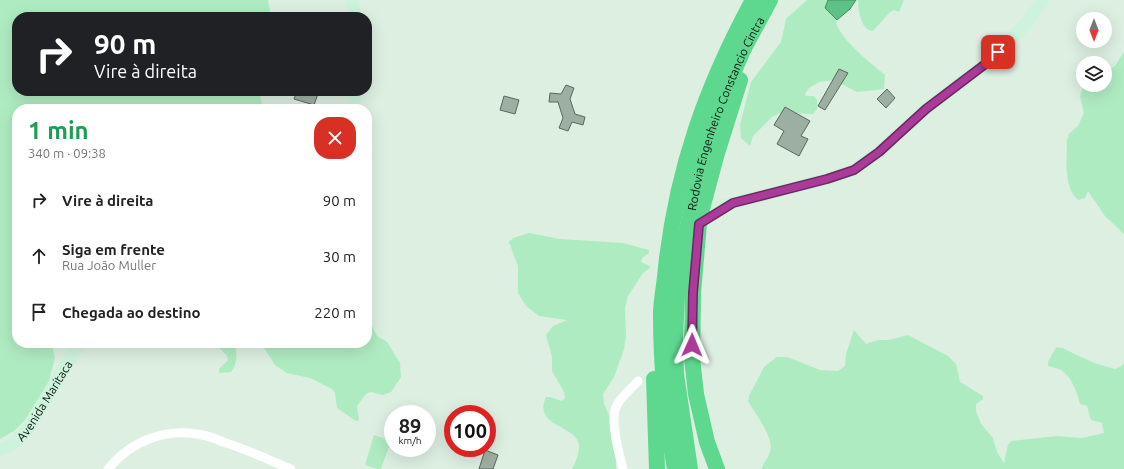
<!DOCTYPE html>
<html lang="pt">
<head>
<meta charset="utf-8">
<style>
	body { margin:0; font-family:Ubuntu,sans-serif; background:#f6f6f6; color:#222; height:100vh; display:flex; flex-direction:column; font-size:15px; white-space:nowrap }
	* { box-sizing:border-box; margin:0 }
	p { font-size:13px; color:#767676 }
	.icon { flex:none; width:22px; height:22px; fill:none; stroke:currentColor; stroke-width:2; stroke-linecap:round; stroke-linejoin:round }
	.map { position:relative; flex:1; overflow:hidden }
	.sheet { position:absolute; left:12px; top:104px; width:360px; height:244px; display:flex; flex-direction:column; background:#fff; border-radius:16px; box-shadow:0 4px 16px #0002 }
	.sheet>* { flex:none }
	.top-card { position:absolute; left:12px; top:12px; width:360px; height:84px; border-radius:16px; box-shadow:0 4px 16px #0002; background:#202124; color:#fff; overflow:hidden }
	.needle { width:26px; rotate:180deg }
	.tools { position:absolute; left:1076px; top:12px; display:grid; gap:8px }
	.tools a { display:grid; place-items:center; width:36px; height:36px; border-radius:50%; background:#fff; box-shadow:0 4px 16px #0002; font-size:20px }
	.speed { position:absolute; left:384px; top:405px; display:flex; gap:8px; font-size:20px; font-weight:700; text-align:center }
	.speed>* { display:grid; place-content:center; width:52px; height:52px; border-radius:50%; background:#fff; box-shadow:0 4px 16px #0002; line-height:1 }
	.speed small { font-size:10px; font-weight:400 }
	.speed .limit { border:6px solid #d22; background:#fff; color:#111 }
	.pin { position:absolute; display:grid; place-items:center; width:34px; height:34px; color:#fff; margin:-17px; border-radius:8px; box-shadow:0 2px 6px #0006 }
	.me { position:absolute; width:44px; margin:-22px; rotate:1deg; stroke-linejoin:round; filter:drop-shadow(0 0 3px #0008) }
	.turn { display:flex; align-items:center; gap:14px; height:84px; padding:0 16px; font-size:18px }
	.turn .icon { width:52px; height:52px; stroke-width:2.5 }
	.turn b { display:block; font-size:28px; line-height:34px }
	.round { display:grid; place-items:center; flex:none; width:42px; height:42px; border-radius:16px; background:#f6f6f6 }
	.head { display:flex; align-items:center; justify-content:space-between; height:68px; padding:0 16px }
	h1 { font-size:24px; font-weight:700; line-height:30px; color:#1e9e55 }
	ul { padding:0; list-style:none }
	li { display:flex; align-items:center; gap:12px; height:56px; padding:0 16px }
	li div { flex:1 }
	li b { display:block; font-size:15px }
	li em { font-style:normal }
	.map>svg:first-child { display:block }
</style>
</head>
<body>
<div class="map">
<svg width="1124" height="469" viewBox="0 0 1124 469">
	<rect width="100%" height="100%" fill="#dcefe1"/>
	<g fill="#afebc1">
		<path d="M0 0H268L271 17H17V91H259L263 109H17V343H55L52 345 55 358 48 384 25 420 14 431 0 439Z"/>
		<path d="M807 0H839C838 8 834 17 837 25 845 44 870 62 885 75L884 89 857 92 834 80 819 82 809 88 805 94 806 96H814L817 100V109L813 114 780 113 772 117 753 136 750 146 741 138 740 125 751 82 781 42 786 19Z"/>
		<path d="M858 0H904L899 12 894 10 890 12 873 31C861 31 858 10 858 0Z"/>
		<path d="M1124 52V234L1105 216 1088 191 1085 198 1078 200C1063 186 1067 159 1067 140L1069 134 1078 126 1084 113 1080 96 1084 85H1105V72L1115 66Z"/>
		<path d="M529 233 560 239 623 243 649 250V253L642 258 641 262 651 267 643 273 628 296 625 308 626 336 624 349 614 377 603 394 604 404 613 424 616 443V469H572C576 462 579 454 579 445 577 425 532 427 546 397H550L562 401 565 398 564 392 552 371V357L546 335 553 326 567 320 539 316 526 306 518 293V266L509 242 513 238Z"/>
		<path d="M367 316 377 336 387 342 400 363 401 377 391 392 383 395 371 392 366 394 357 406 359 420 356 421 337 408 335 393 332 389 310 378 287 373 275 365 261 343H367Z"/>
		<path d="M854 330 866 344 878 340H889L908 335 948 356 956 364 960 382 983 396V399L976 404V411L981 424 993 438 997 452 1004 463 1008 445 1011 441 1057 436 1082 438 1104 433 1102 423 1091 420 1087 406 1080 404C1077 392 1072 377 1061 370 1057 368 1052 367 1048 366V362L1056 347 1062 348 1094 363 1115 369 1120 367 1124 364V469H762C763 462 768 459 770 452 775 438 755 414 748 401L749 396 764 367 777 357H787L820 370 838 371 845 366 846 354Z"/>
		<path d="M215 343H235C237 355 238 362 231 372L219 373V369L228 360 227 356Z"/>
		<path d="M374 435 391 441 381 469H377L365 465Z"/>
	</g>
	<path fill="#5fc184" stroke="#468d61" d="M828 0H856L850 9 837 20 825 8Z"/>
	<g fill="#9dafa2" stroke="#58685d">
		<path d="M839 69 848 73 825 110 818 106Z"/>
		<path d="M566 85 574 88 570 99 575 114 585 117 583 125 572 122 568 131 559 128 563 118 558 102H549L550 93 561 94Z"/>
		<path d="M887 89 895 98 886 108 877 99Z"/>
		<path d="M297 91H319L314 105 294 99Z"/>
		<path d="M504 96 519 100 515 114 500 110Z"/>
		<path d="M785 107 810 121 801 136 808 139 799 156 777 144 784 131 774 125Z"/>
		<path d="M485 450 498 455 493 469H479Z"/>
	</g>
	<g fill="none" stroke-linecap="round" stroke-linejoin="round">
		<g stroke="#fff" stroke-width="9">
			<path d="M108 469C131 441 166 427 202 435 209 436 216 439 223 442 246 449 269 460 291 469"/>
			<path d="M623 469C619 454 610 422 616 407 620 397 631 389 638 381"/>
		</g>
		<g stroke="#cef3dd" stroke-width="13">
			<path d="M352 0 355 17"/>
			<path d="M353 109 356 91"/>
			<path d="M703 205 710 208 733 203 827 179 855 170 879 152 926 109 988 62 1025 25 1043 0"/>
			<path id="s1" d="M0 450C11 447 20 438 27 429L80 343"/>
		</g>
		<g stroke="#5dd88e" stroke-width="16">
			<path d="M654 379 657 469"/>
			<path d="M675 469C666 418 661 366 661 315 661 299 665 283 666 267 677 168 706 87 753 0"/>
			<path id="s2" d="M690 469 676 374 675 336 677 297 682 256 699 168 710 131 727 87 743 50 770 0"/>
			<path d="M717 469 707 442 696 394 692 358 693 293 699 224 703 205 717 153 740 80"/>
		</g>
	</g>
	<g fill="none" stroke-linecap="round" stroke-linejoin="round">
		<g stroke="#6e2663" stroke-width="10">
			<path id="route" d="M692 345 693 293 699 224 733 203 827 179 854 170 879 152 926 109 988 62 998 52"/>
		</g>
		<use href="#route" stroke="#aa3b99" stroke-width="7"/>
	</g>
	<g text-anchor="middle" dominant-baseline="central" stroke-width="4" stroke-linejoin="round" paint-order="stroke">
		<g font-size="12" fill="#0d130e" stroke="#fff">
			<text stroke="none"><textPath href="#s2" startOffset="364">Rodovia Engenheiro Constancio Cintra</textPath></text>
			<text stroke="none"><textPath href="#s1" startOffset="68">Avenida Maritaca</textPath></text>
		</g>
	</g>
</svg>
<div class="tools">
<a><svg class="needle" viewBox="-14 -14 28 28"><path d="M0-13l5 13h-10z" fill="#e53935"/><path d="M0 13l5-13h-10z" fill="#767676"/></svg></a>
<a><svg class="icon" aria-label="layers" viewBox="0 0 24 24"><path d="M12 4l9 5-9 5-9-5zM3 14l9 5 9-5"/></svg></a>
</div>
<div class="speed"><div>89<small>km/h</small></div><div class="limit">100</div></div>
<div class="pin" style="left:998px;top:52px;background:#d93025"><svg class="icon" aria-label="arrive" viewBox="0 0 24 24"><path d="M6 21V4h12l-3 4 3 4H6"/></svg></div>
<svg class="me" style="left:692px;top:345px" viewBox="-20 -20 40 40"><path d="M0-17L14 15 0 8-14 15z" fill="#aa3b99" stroke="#fff" stroke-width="4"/></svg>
<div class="top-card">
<div class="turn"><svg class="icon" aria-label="right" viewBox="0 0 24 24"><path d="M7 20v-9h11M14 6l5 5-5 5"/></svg><div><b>90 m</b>Vire à direita</div></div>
</div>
<section class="sheet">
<div class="head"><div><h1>1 min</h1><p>340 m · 09:38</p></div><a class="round" style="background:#d93025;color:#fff"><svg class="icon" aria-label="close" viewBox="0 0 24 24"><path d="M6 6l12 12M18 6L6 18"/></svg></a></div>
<ul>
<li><svg class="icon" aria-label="right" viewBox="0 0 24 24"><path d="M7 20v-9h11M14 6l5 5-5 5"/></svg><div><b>Vire à direita</b></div><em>90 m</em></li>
<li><svg class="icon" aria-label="ahead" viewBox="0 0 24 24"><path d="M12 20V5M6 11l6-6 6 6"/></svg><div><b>Siga em frente</b><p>Rua João Muller</p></div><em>30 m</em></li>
<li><svg class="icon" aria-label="arrive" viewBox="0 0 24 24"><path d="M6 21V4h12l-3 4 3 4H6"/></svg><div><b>Chegada ao destino</b></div><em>220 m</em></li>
</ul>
</section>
</div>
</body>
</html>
